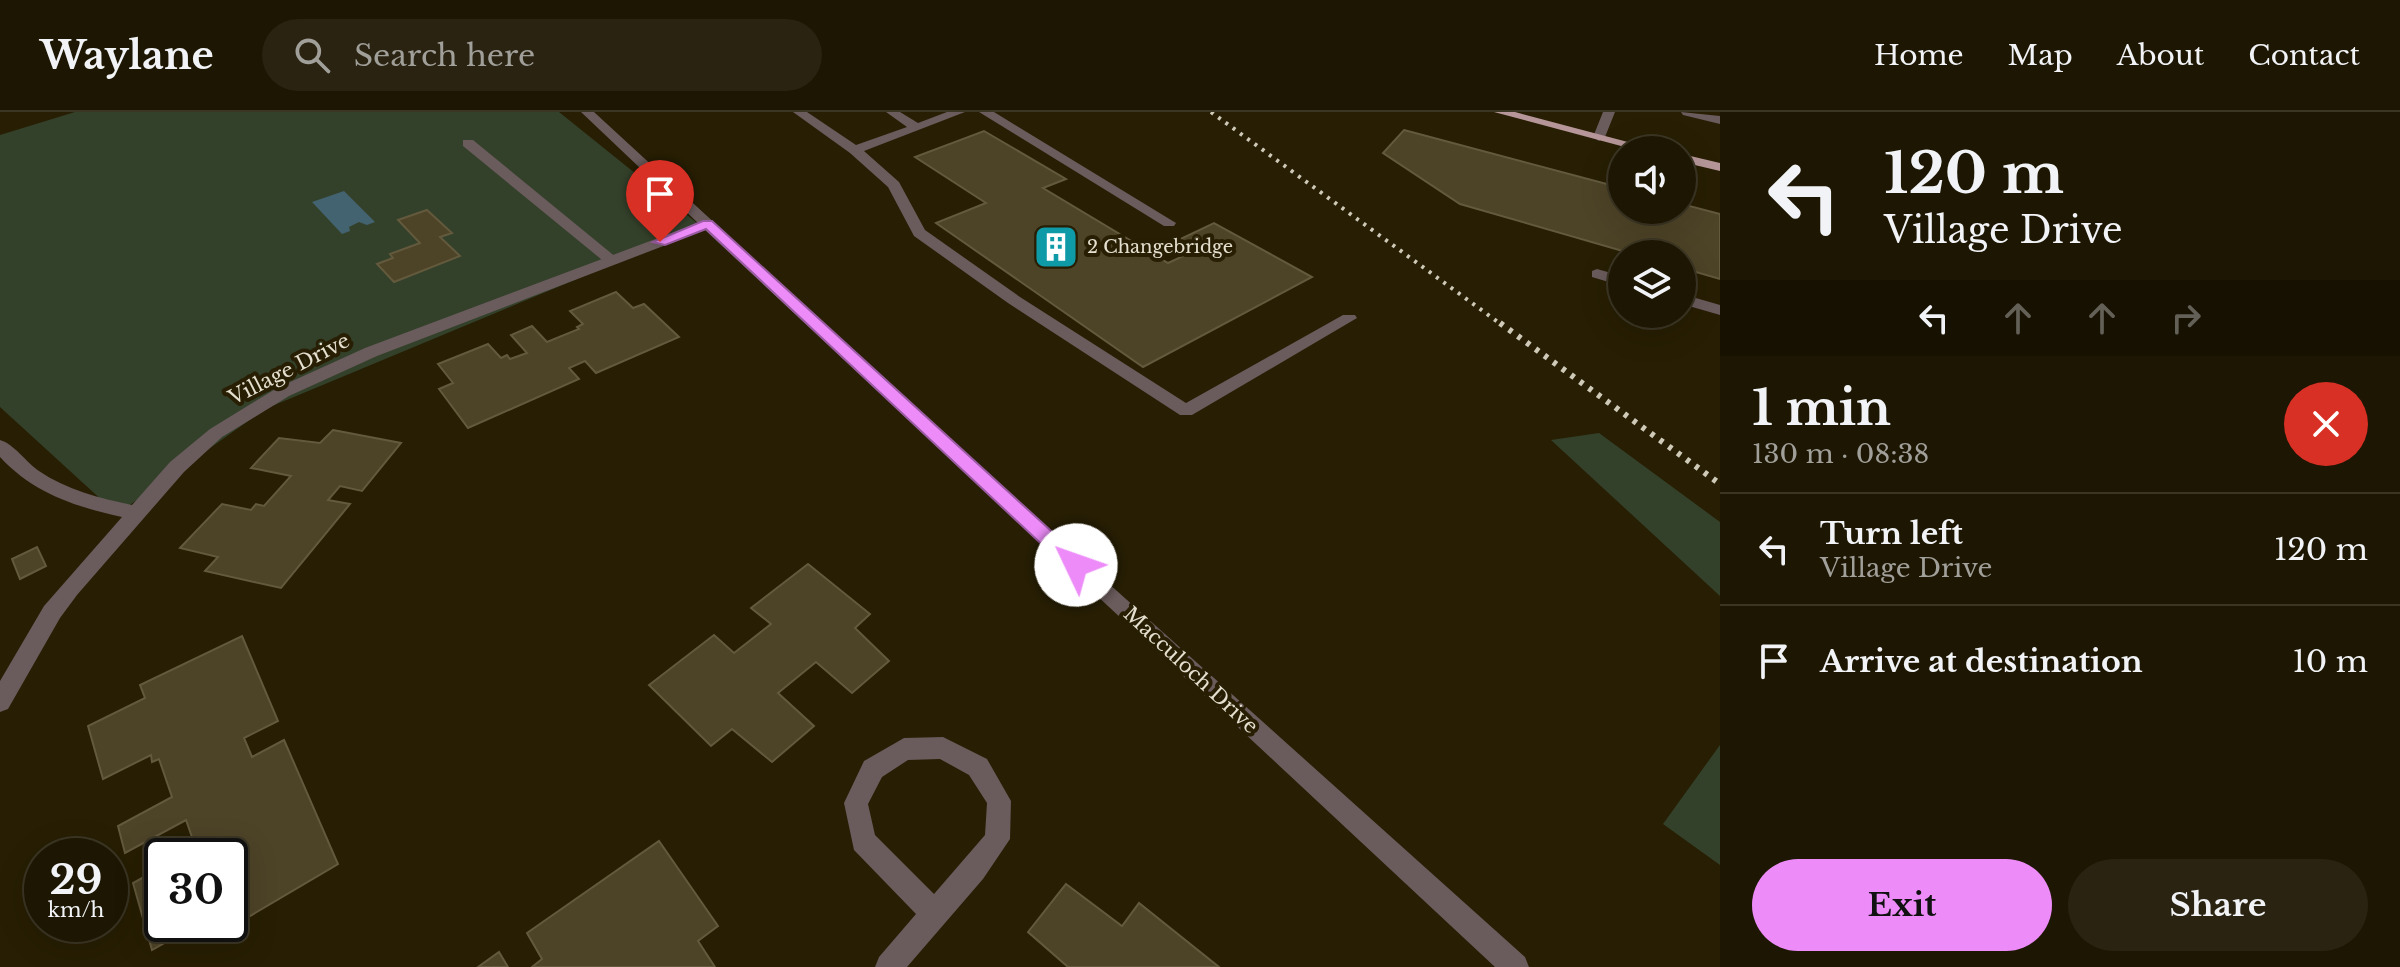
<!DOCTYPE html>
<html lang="en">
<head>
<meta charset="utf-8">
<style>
	body { margin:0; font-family:"Libre Baskerville",serif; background:#2a2311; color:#f1f3f6; height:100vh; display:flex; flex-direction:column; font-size:30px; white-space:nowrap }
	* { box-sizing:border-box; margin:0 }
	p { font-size:26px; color:#a09f99 }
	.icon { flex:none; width:44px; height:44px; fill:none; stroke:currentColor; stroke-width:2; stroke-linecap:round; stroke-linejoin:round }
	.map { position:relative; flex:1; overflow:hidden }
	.drawer { display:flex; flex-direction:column; background:#1d1602; width:680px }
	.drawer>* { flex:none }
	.hud { background:#1d1602; color:#f1f3f6; overflow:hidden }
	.controls { position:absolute; left:1608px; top:24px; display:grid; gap:16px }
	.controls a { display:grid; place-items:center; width:88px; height:88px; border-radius:50%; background:#1d1602; box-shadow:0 8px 32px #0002,0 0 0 2px #3b3524; font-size:40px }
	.speed { position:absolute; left:24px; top:726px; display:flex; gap:16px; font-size:40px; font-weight:700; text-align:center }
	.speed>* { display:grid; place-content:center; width:104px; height:104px; border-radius:50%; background:#1d1602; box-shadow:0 8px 32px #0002,0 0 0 2px #3b3524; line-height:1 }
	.speed small { font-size:20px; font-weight:400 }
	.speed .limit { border:4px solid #111; border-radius:12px; background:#fff; color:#111 }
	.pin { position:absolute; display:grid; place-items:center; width:68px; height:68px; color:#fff; margin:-82px -34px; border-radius:50% 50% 50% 0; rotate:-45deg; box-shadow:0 0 8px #0007 }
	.pin .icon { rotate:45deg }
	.me { position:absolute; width:88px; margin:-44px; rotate:312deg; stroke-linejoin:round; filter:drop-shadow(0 0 6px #0008) }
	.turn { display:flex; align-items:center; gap:28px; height:168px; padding:0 32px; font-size:36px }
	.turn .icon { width:104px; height:104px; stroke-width:2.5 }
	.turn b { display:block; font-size:56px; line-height:68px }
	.lanes { display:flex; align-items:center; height:76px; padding:0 32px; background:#0003; justify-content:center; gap:40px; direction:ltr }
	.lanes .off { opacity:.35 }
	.round { display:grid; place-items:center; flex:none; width:84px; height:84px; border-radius:42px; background:#2a2311 }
	.head { display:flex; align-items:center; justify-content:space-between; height:136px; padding:0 32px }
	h1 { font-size:48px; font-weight:700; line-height:60px }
	.primary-button { display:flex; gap:16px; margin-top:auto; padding:16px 32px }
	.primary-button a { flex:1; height:92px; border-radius:48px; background:#ed8cf9; color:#111; font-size:32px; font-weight:700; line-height:92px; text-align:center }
	.primary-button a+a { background:#2a2311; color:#f1f3f6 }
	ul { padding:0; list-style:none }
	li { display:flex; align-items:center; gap:24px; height:112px; padding:0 32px; border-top:2px solid #3b3524 }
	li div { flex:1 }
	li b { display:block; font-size:30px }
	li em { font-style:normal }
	header { display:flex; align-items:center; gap:48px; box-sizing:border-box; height:112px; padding:0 40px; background:#1d1602; border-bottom:2px solid #3b3524 }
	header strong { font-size:38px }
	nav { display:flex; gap:44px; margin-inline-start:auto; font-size:28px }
	.search { width:560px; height:72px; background:#2a2311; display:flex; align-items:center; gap:20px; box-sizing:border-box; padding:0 28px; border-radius:44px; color:#a09f99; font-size:30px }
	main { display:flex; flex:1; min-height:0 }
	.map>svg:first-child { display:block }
</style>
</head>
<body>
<header>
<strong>Waylane</strong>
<div class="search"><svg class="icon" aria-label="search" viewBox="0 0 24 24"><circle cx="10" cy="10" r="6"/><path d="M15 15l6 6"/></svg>Search here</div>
<nav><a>Home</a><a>Map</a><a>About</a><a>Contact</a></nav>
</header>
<main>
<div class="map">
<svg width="1720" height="855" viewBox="0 0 1720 855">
	<rect width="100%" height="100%" fill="#271e03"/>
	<g fill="#34412a">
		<path d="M75 0H559L702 115 265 297 117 402 0 295V23Z"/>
		<path d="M1599 321 1720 410V484L1551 328Z"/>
		<path d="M1720 633V753L1663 712Z"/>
	</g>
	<path fill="#42636f" d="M344 79 375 110 367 113 359 110 349 115 350 119 342 122 312 90Z"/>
	<g fill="#4d4327" stroke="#63593d" stroke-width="2">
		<path d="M1404 18 1622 76V98H1682V92L1720 102V167L1682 156V142H1633L1460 92 1383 41Z"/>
		<path d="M984 19 1066 67 1043 76 1168 151 1192 140 1174 130 1214 111 1312 165 1143 255 936 111 986 91 915 45Z"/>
		<path d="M427 98 452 121 440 125 460 144 394 170 377 152 393 146 390 142 420 131 398 108Z"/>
		<path d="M616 180 633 196 644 192 679 225 596 261 585 249 569 256 579 267 468 316 439 277 453 271 438 252 488 232 501 246 507 243 510 247 527 241 511 223 532 214 547 230 579 217 577 215 583 212 570 199Z"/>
		<path d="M333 318 401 331 362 379 340 374 328 388 350 392 281 476 205 459 218 445 180 436 222 392 251 398 256 392 264 394 291 364 251 356 279 326 320 331Z"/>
		<path d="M37 435 46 454 20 467 12 447Z"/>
		<path d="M808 452 870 502 855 516 889 549 852 581 816 550 778 581 814 614 772 650 732 617 711 634 649 573 714 523 734 541 771 512 751 496Z"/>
		<path d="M242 524 278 609 244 626 252 645 284 628 338 752 223 820 220 812H230V744H182L180 735 193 728 186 708 125 741 118 714 172 685 159 647 152 650 151 643 103 667 88 614 145 586 140 573Z"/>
		<path d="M659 729 718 814 698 829 715 855H532L542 847 527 821Z"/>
		<path d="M162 755V812H198L152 838 133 771Z"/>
		<path d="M1066 772 1122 814 1139 791 1219 855H1068L1028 820Z"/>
		<path d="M499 840 508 855H478Z"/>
	</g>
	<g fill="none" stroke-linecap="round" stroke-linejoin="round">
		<g fill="#6a5b5c" fill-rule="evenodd">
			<path d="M793 0H807L856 33 907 15 886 0H900L918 11 947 0H965L864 39 899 70 925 118 1020 185 1186 291 1343 203H1355L1357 206 1192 303H1180L1008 191 914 124 888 75 850 41Z"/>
			<path d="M979 0H994L1176 111 1174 114H1164Z"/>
			<path d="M1603 0H1615L1605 25 1599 29 1593 25Z"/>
			<path d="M1681 0 1720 4V12L1683 3Z"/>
			<path d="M463 28H473L617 146V152H607L463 34Z"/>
			<path d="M1597 157 1622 164V174L1592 165V159Z"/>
			<path d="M1682 182 1720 193V203L1682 192Z"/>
		</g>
		<g fill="#6a5b5c" fill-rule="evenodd">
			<path d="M581 0H594L1020 392 1525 845 1529 855H1495L705 118 377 244 289 284 222 325 184 360 77 483 60 506 8 597 0 600V569L44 494 122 405C76 395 33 381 0 345V328C14 332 26 350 39 359 67 378 99 386 132 393L170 350 210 317 277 276 365 236 698 111Z"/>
			<path d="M943 625 987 647 1011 689 1010 727 983 767 907 855H875L879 845 916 802 854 738 844 691 864 649 904 626ZM940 647 969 663 987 691 985 723 934 782 875 723 868 692 882 665 908 648Z"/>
		</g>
		<g fill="#b69699" fill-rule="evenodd">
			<path d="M1494 0H1515L1658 38H1636Z"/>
			<path d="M1682 42 1720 51V59L1682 50Z"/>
		</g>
		<path stroke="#cfc9b8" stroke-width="4" stroke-dasharray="3 6" stroke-linecap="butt" d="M1211 0 1502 213"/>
		<path stroke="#cfc9b8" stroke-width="6" stroke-dasharray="4 7" stroke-linecap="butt" d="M1500 211 1720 372"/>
	</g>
	<path fill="#ed8cf9" stroke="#9a5ba2" stroke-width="2" d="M703 109H712L1083 448 1085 453 1083 458H1069L706 117 665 133 653 130Z"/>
	<defs>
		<g id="building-square" transform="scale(2.3)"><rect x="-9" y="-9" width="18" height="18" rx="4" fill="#0f9aa8" stroke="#271e03"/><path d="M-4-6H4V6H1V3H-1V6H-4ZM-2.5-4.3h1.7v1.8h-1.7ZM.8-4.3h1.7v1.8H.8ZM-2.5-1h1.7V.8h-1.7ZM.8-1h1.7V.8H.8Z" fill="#fff"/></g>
	</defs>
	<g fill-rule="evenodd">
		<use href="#building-square" x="1056" y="135"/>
	</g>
	<g text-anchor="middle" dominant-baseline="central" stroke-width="8" stroke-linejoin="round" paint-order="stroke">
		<g font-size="18" fill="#e5dfcf" stroke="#271e03" text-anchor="start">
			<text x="1087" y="135">2 Changebridge</text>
		</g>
		<g font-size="20" fill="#e5dfcf" stroke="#271e03">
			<text transform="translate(289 257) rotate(-27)">Village Drive</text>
			<text transform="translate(1191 558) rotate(43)">Macculoch Drive</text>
		</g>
	</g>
</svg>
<div class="controls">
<a><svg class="icon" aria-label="sound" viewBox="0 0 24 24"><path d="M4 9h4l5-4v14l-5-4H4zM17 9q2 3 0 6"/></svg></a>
<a><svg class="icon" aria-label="layers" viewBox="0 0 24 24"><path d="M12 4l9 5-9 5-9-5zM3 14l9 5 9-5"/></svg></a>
</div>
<div class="speed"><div>29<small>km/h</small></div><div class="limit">30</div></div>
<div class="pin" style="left:660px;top:130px;background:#d93025"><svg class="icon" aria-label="arrive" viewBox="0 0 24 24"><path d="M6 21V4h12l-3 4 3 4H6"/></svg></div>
<svg class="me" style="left:1076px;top:453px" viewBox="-20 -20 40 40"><circle r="19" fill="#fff"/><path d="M0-13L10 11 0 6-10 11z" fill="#ed8cf9"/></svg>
</div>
<section class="drawer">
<div class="hud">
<div class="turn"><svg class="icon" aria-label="left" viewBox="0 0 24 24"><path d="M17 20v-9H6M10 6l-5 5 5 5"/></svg><div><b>120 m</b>Village Drive</div></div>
<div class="lanes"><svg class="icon" aria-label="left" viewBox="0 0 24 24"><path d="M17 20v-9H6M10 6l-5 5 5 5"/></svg><svg class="icon off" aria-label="ahead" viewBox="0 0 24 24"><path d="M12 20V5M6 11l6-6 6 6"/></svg><svg class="icon off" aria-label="ahead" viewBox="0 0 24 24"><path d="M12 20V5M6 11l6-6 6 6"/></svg><svg class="icon off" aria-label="right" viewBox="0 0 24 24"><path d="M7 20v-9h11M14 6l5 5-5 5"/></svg></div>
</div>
<div class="head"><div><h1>1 min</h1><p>130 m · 08:38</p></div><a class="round" style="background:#d93025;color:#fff"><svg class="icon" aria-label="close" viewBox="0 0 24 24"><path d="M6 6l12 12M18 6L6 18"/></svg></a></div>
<ul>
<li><svg class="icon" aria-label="left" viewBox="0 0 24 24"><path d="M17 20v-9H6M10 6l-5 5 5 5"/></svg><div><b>Turn left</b><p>Village Drive</p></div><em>120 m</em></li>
<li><svg class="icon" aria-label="arrive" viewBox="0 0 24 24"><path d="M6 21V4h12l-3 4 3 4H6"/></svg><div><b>Arrive at destination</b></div><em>10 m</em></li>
</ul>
<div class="primary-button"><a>Exit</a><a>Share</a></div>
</section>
</main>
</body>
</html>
